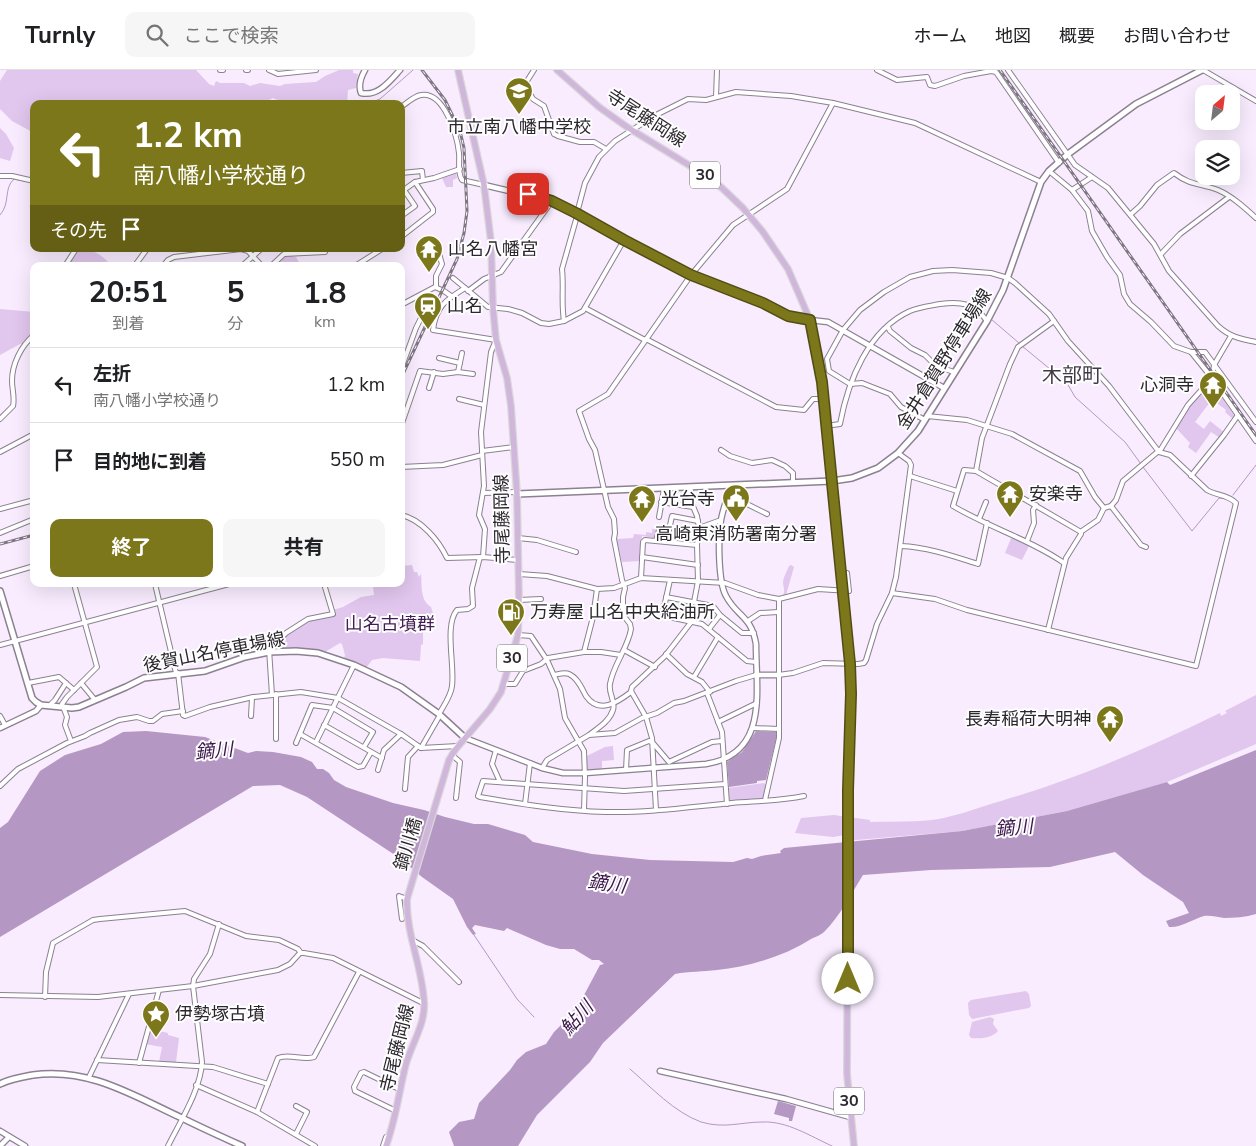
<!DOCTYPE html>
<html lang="ja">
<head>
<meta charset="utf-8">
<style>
	body { margin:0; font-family:"Nunito Sans","Noto Sans JP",sans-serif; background:#f6f6f6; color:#202124; height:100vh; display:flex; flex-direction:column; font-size:19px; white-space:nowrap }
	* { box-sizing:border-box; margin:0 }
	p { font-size:16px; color:#757577 }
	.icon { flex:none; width:28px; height:28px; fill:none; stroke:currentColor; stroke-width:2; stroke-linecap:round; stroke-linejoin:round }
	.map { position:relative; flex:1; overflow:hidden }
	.panel { position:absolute; left:30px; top:192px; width:375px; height:325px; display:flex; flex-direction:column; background:#fff; border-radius:10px; box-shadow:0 5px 20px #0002 }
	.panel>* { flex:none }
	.hud { position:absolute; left:30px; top:30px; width:375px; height:152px; border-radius:10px; box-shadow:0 5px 20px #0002; background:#7d771b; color:#fff; overflow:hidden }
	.needle { width:32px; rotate:28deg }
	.fabs { position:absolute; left:1195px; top:15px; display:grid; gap:10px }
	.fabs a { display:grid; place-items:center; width:45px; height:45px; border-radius:10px; background:#fff; box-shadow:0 5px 20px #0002; font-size:25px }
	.pin { position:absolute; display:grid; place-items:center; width:42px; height:42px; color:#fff; margin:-21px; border-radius:10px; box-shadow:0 2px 8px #0006 }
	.me { position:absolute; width:55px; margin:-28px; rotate:0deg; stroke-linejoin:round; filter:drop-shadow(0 0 4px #0008) }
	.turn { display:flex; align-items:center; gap:18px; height:105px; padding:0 20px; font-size:22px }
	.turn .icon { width:65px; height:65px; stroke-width:2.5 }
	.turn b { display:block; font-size:35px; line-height:42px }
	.then { display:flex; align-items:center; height:48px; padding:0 20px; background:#0003; gap:10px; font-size:19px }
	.eta { display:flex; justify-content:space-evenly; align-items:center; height:85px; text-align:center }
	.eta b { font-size:30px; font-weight:700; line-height:35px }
	.primary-button { display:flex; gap:10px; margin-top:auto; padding:10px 20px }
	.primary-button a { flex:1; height:58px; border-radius:10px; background:#7d771b; color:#fff; font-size:20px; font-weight:700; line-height:58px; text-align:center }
	.primary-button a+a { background:#f6f6f6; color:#202124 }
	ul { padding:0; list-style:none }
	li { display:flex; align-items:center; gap:15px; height:75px; padding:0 20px; border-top:1px solid #e0e0e0 }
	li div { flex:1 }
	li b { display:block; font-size:19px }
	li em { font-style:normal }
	header { display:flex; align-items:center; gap:30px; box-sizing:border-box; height:70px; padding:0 25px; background:#fff; border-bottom:1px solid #e0e0e0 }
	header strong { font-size:24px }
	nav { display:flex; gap:28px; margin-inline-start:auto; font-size:18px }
	.search { width:350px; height:45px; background:#f6f6f6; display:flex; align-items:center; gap:12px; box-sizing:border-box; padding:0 18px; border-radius:10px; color:#757577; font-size:19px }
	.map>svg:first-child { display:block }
</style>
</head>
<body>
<header>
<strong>Turnly</strong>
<div class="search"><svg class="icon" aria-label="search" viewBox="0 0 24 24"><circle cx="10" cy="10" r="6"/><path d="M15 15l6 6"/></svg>ここで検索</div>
<nav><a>ホーム</a><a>地図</a><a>概要</a><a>お問い合わせ</a></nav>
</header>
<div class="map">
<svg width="1256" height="1076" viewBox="0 0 1256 1076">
	<rect width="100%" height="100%" fill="#f8ecfe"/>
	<g fill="#e1c6ed">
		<path d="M7 0H196L209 14 214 16 216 11 220 13H244L250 16 260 13 280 16 285 14 316 12 325 6 339 0H353V3L358 4 356 18 348 20 347 34H288L273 28 260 34H49L47 32 46 34H34V63L12 51 0 39V11Z"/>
		<path d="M0 58 6 64 14 78 10 91 0 88Z"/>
		<path d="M451 103H456L457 108 453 110V117H446L442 108Z"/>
		<path d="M80 179C92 179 105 186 111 196H68Z"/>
		<path d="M290 186 296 187 301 196H275L285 187Z"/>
		<path d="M0 239 34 242V272L20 274 0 285Z"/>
		<path d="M1211 313 1213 314 1235 347 1233 349 1225 342 1226 340 1214 331 1210 332 1195 352 1204 359 1210 351 1224 362 1220 368 1211 362 1196 383 1188 377 1190 373 1176 358 1188 337Z"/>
		<path d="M652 459H656L655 468 642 466 641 491 622 492 616 469 633 468 634 464 646 465V462L652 463Z"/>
		<path d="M1012 466 1030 474 1022 490 1005 483Z"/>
		<path d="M412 495 414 502H417L419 507 421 504C422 515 420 531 431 537L434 546 430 547 431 561H423V574L421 575 420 591 383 588 372 590 366 598 344 589 345 585 342 574 340 573 325 582 290 578 271 581 270 579 286 565 308 551 334 545 333 540 343 537 361 527 374 525 373 516 375 514H401V496Z"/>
		<path d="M791 495 794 497 786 525 783 526C785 520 784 519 783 513 783 508 787 501 789 496Z"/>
		<path d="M1256 625V674L1167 712 1067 741 962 761 844 771 845 765 833 767 795 763 801 748 834 745 870 750V752C893 751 916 753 939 749 960 745 980 737 1001 731 1076 709 1149 678 1220 643L1221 646 1227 643 1225 641Z"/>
		<path d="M613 676 614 690 602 691V699L587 700V686L605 677Z"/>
		<path d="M764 713 766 715 764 727 761 729 729 730 728 718Z"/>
		<path d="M1026 921 1029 924 1031 936 1029 938 972 949 969 945 968 933 971 930Z"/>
		<path d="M990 947 994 949 993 954 998 961C992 968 980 969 971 968L969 965 972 952Z"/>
		<path d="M150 959 168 963V965L179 968 176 992H159L162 977 145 974Z"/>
	</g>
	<g fill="#b597c3">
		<path d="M146 661 205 667 248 683 256 681 273 682 301 687 312 692 317 699H323L329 703 334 710 346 717 393 733 424 740 445 747 474 754H488L525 765 533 772 592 784 650 790 733 792 747 788 752 789 761 786 781 783 780 781 784 778 962 761 1067 741 1167 712 1170 715 1256 680V844C1246 847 1234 848 1224 848 1217 847 1210 845 1204 846 1193 849 1181 858 1169 857L1166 851 1189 843 1183 832 1143 805 1115 782 1050 797 931 800 863 805C851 824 841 845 824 862 821 865 815 867 811 869 785 886 748 897 717 900 703 902 689 901 675 904L603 973 590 992 537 1045 518 1076H454L449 1062 459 1052 474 1049 479 1033 510 1000 517 990 526 982 546 974 554 962 567 949 583 927 600 895 604 894 599 890H592L574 879H560L546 875 507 858 504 861 475 855 472 858 476 864 473 865 467 857 453 829 422 807 401 789 307 727 280 715 253 716 0 867V758L8 752 40 701 65 685 101 674 123 662Z"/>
		<path d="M756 661 776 662V669L766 710 757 711V713L729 717 727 692 742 682Z"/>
		<path d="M778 1031 796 1036 792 1051H789V1048L774 1044Z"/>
	</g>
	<path fill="#f8ecfe" d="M852 768V828L843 844 844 769Z"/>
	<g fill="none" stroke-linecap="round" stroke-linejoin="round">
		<g stroke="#b597c3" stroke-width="1">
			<path d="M269 34 274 31 281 34"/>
			<path d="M336 34 375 31 380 29 413 0"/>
			<path d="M0 145C11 133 3 119 14 109L34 113"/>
			<path d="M991 249 1019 273"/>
			<path d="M1022 276 1067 313 1075 327 1125 372 1141 394"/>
			<path d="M1143 397 1192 461 1219 428 1227 429"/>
			<path d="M1233 425 1256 395"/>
			<path d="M474 865 517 929 534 947"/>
			<path d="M630 999C652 1018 674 1042 701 1052 725 1059 740 1052 763 1052 787 1051 810 1066 832 1076"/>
		</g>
		<g stroke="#8c8191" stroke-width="6">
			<g id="minor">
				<path d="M220 0H223"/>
				<path d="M246 0H248"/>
				<path d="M269 0 278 4 316 0"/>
				<path d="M534 0 527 11 526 17 533 29 544 36 554 64 558 66 580 72H594L606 79"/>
				<path d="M877 0 897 10 927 7 930 15 935 16 964 6 991 1 996 2 1059 93"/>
				<path d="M1008 0 1075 95 1108 118 1154 174 1169 201 1218 256C1230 267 1241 269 1256 272"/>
				<path d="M1203 0 1256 31"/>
				<path d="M716 27 717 0"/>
				<path d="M401 37C407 33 414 26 421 25 444 21 457 65 459 83 460 92 457 102 462 110L484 115"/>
				<path d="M1049 101 1072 120 1088 141 1092 161 1107 187 1120 205 1124 224 1130 234 1151 252 1174 276 1191 282H1205L1256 352"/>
				<path d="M401 103 422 101 423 110"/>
				<path d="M0 106H12L34 111"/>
				<path d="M1072 120 1092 107"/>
				<path d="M401 122 415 112 434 108 460 99"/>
				<path d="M1131 144 1140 136 1157 115 1174 103C1191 116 1200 113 1218 120 1232 126 1245 138 1256 148"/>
				<path d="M401 146 415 136 404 120"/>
				<path d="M401 167 433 142V139L415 112"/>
				<path d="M435 170 442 194 436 206V217"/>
				<path d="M1161 184 1180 164 1229 127"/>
				<path d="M65 196 76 179"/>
				<path d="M139 196 136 194 147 179"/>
				<path d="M163 196 168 190 174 187 241 179 248 181 262 196"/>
				<path d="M242 196 261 179"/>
				<path d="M271 196 284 184 325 182 326 179"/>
				<path d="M355 196 382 179"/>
				<path d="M453 208 488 237 508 239 522 243 541 253 549 254 564 251 583 241 624 170"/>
				<path d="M465 218C446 230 436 236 433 260L496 270 491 282 481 362 484 416 479 445 485 459 483 487"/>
				<path d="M468 221 484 209 501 202 552 131"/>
				<path d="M401 235 435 217 444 221 451 226"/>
				<path d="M585 238 645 270"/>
				<path d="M564 251C561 233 564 216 562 199L577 146V143L585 113 599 87 615 71 654 46 688 29 706 30 736 22 791 26 833 33 915 53 1041 112"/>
				<path d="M888 257 890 261 911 278 925 285 936 296 954 302"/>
				<path d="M646 269 776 337 804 340 813 329H823"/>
				<path d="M1191 282 1212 308 1256 371"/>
				<path d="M439 288 460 293"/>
				<path d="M401 299 416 258 427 236 417 227"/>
				<path d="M458 302 462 283"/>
				<path d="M429 318 434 302"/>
				<path d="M459 329 484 335"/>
				<path d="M927 346 967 350 1012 364 1080 401 1095 427 1104 438"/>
				<path d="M0 349 13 336C15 328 12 319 12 311 12 294 21 276 34 265"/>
				<path d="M401 356 420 301 443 304 458 302 473 304"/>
				<path d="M826 356 840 354C848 311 868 260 910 241 920 237 930 236 940 234 961 231 974 233 987 251"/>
				<path d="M721 380 730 386 752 393 772 390 785 396 793 403V413"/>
				<path d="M482 381 514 377"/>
				<path d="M0 382 34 364"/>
				<path d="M401 397 443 395 482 385"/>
				<path d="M976 401 982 368 1010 294 1018 277 1054 251"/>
				<path d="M910 406 957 421"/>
				<path d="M1191 406 1224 365 1238 345"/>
				<path d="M691 418 690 429 697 446 699 458 697 475 698 511 694 532"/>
				<path d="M483 423 517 422"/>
				<path d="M729 425 767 444"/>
				<path d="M661 432 693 437"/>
				<path d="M1111 436 1141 475 1146 477"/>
				<path d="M0 439 34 430"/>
				<path d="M401 445C421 449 439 471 447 488L483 487 518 490"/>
				<path d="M659 447 664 419"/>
				<path d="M979 449 986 432"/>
				<path d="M699 458 721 450"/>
				<path d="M0 463 34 449"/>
				<path d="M518 468 537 470 576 482"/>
				<path d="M656 471 659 460 668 462 669 460 672 446 698 451"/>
				<path d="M1027 471 1034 453 1033 440 1036 435"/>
				<path d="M901 476C927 477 953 486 978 494L987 453"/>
				<path d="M642 487 698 495"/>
				<path d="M1064 493C1029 469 990 458 953 436L964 400 976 401 1081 462 1082 461 1098 450 1104 438 1111 436 1116 430 1123 411 1161 379 1188 335 1212 308 1214 295 1231 266"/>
				<path d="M519 504 547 506 597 519 614 518 641 508 725 513 758 525 779 529 818 519 849 521 847 503"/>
				<path d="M0 506 34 496"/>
				<path d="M641 508 643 472 645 470 697 475"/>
				<path d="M670 510 663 542 664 546 702 554 747 591 756 592"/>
				<path d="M155 514 176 603"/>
				<path d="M892 523 935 529 967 540 1196 596 1236 433C1227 424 1217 426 1207 420L1170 385 1159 382 1109 316 1068 271 1049 244 1015 213 1008 208 991 203 952 200 933 201 910 207 884 222 860 240 843 260 827 289 829 301 850 314 862 313 890 324 901 337 925 350"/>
				<path d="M666 527 713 536 720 545 742 563H754"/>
				<path d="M519 530 541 529"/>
				<path d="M748 551 760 543 778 542"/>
				<path d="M709 559 720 545"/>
				<path d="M1048 560 1066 488 1081 464V462"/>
				<path d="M518 565 531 566 547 590 560 619 565 648 584 681 585 707 584 740"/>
				<path d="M0 575 229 514"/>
				<path d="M624 580 655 597"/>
				<path d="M584 582 593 547 597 519"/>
				<path d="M666 584 687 604 702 612 710 622"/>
				<path d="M178 603 183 645 185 646 210 637 253 627 301 622 338 628 401 664 421 678 458 676"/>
				<path d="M554 605C559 604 565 602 569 604 578 608 582 619 586 626 599 645 618 632 631 622"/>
				<path d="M778 605 793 603 823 593 858 594 864 593 866 590 877 554 892 523 896 507 911 395 909 391 898 383"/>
				<path d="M694 607 718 567"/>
				<path d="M28 613 59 607 74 620"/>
				<path d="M81 613 95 630"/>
				<path d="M504 614H515L523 601 541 594 548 588 584 582H601L621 585"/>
				<path d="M707 623 722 662 727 734"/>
				<path d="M272 625 269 579 286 563 308 549 333 544 324 514"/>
				<path d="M49 636 55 630 66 613"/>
				<path d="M439 644C444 635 451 626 452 616 455 596 444 555 457 540L468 539 473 536 472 518 480 487"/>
				<path d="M0 646 5 655"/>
				<path d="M251 646 252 628"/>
				<path d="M718 652 757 633"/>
				<path d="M324 655 382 688"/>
				<path d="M753 658 779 659"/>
				<path d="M300 664 358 697 363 696 371 682"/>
				<path d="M589 665C598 658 609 652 613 640 616 632 608 623 610 614 613 595 628 578 631 559L630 554 623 545V527L625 518 622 510 614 469 615 463 614 449 608 437 595 380 589 369 579 341 608 324 691 205 733 155 787 119 833 33"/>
				<path d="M276 669V624"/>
				<path d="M71 671 65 655 67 647 62 634 67 627 97 597 74 514"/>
				<path d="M316 672 354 595"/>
				<path d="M296 673 312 635 333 638 373 662 364 677"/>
				<path d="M421 678 440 645"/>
				<path d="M496 680 492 694 500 712"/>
				<path d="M452 685 460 692 456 728"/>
				<path d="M542 698 547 690 589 665 615 663 642 648 657 643 674 633 684 631 736 611 756 605"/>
				<path d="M378 700 384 680 401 664"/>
				<path d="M626 700 627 680 649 671 652 672 669 692 712 672 722 671"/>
				<path d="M725 714 624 721 483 711 478 726 480 727C521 734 564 741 606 742 648 743 690 737 732 733 756 731 780 731 804 726"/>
				<path d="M0 716 18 699 67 673 85 666 90 663 119 650 137 647 149 651H153L162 644 183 641"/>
				<path d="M405 719 408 687 418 676"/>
				<path d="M765 730 779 668V529"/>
				<path d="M525 734 530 693"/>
				<path d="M656 740 652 668 646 647 631 621 632 617 665 586 692 551"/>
				<path d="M402 849 399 826 407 829"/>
				<path d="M412 870 423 876 459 912"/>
				<path d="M0 925 98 927 193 916 278 900 290 894 300 883H304L333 888 425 934"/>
				<path d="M45 927 46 902 53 873 93 850 100 849 185 841 246 866 279 870 298 879 301 883"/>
				<path d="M97 990 213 997 268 1014"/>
				<path d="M139 993 159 920"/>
				<path d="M89 1007 129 924"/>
				<path d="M196 1015 257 1042 315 1076"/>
				<path d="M296 1036 307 1042 296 1064"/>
				<path d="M396 1041 355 1021 354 1017 361 1003 364 1002 401 1020"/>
				<path d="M257 1042 278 988C289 983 303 991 314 987L359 902"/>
				<path d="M168 1076C180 1052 201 1019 202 992L193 916 194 909 210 884 219 854"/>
				<path d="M383 1076 386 1067 389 1066"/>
			</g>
		</g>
		<g stroke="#8c8191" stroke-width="7">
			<g id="tertiary">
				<path d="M365 0C361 7 358 15 361 23 378 27 390 11 400 0"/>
				<path d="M484 115 552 131 577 143 624 170 691 205 763 233 788 246 801 249 828 252 944 318"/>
				<path d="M756 605H778"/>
				<path d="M0 658 36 641 41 635"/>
				<path d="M465 668 542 698 563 703H585L706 694C769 684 756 622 756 574 751 545 737 547 726 526 718 512 718 467 721 450 723 438 728 428 730 416"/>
				<path d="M660 1001 786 1029 850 1047"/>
				<path d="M0 1061 25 1076"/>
				<path d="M0 1076 9 1067"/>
			</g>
		</g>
		<g stroke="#8c8191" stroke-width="8">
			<g id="secondary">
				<path d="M517 424 832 411 852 408 878 398 898 383 918 361 987 251 1003 220 1041 112 1049 101 1068 84 1136 34 1202 0"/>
				<path d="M0 521 32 628 36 632 41 635 72 638 79 637 126 617 144 608 205 601 245 587 269 582 296 581 318 583 354 595 401 617 439 644 465 668"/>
				<path d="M0 1014C10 1009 22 1007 33 1005 89 997 134 1026 182 1048 202 1058 222 1067 242 1076"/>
			</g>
		</g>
		<g stroke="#d9d8d9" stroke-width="8">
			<g id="primary">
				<path d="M557 0 599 37 627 57 705 105 722 118 743 138 763 162 788 199 810 250 822 312 842 520 848 573 851 609 848 731 847 1004 854 1076"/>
				<path d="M386 1076C396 1049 399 1021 406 994 412 973 426 953 424 931 422 896 406 864 407 829L449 690 455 680 490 639 501 622 518 565 519 530 517 424 511 336 507 308 496 270 493 238 491 172 484 115 458 0"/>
			</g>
		</g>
		<use href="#minor" stroke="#fff" stroke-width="4"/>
		<use href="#tertiary" stroke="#fff" stroke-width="4.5"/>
		<use href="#secondary" stroke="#fff" stroke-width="5"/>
		<use href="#primary" stroke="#cfb6da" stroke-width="5.5"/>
		<g stroke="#7e7682" stroke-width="3">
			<g id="rail">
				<path d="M1000 0 1256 365"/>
				<path d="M401 308 457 189 464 163 467 141 464 78 460 61 445 30 422 0"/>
				<path d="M0 474 34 465"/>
			</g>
		</g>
		<use href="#rail" stroke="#fefefe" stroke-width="1" stroke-dasharray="4" stroke-linecap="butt"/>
	</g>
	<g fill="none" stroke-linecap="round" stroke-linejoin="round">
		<g stroke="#514d12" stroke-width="12">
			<path id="route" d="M528 124 552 131 576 143 624 170 691 205 763 233 788 246 810 250 822 312 850 594 851 624 848 720V909"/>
		</g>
		<use href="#route" stroke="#7d771b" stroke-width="9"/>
	</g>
	<defs>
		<g id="school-pin" transform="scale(1.4375)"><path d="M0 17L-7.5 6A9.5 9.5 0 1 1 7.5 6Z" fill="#7d771b" stroke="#fefefe"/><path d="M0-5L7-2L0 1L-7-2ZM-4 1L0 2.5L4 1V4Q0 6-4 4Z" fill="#fff"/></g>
		<g id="temple-pin" transform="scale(1.4375)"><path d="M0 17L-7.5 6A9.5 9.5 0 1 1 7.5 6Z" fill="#7d771b" stroke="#fefefe"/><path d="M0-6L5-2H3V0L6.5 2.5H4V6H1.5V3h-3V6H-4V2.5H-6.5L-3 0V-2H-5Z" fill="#fff"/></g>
		<g id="station-pin" transform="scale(1.4375)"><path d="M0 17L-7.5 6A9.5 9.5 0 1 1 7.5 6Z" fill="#7d771b" stroke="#fefefe"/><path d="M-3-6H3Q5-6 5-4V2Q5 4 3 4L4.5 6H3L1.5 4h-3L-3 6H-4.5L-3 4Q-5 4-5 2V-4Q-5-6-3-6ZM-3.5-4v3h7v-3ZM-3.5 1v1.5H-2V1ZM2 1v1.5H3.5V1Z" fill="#fff"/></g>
		<g id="civic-pin" transform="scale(1.4375)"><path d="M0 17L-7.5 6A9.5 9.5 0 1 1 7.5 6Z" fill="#7d771b" stroke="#fefefe"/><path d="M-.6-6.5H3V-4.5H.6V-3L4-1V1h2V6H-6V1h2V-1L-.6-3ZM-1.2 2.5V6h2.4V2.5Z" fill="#fff"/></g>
		<g id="fuel-pin" transform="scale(1.4375)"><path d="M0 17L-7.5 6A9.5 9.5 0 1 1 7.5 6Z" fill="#7d771b" stroke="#fefefe"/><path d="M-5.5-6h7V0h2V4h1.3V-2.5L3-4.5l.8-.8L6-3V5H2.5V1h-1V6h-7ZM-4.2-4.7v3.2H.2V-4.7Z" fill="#fff"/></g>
		<g id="sight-pin" transform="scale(1.4375)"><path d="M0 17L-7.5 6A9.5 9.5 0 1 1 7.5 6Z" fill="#7d771b" stroke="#fefefe"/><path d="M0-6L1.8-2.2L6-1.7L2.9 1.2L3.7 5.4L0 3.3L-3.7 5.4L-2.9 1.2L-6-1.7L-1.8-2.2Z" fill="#fff"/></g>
	</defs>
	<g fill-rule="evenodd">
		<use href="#school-pin" x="519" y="21"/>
		<use href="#temple-pin" x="429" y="179"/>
		<use href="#station-pin" x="428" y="236"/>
		<use href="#temple-pin" x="1213" y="315"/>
		<use href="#temple-pin" x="1010" y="424"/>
		<use href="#civic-pin" x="736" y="428"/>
		<use href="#temple-pin" x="642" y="429"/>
		<use href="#fuel-pin" x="511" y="542"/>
		<use href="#temple-pin" x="1110" y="649"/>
		<use href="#sight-pin" x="156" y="944"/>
	</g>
	<g text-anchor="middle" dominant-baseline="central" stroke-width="4" stroke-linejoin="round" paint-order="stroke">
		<g fill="#fefefe" stroke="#6b686c" stroke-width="1">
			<rect x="690" y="91.5" width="30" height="27" rx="4"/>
			<rect x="497" y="574.5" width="30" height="27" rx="4"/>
			<rect x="834" y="1017.5" width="30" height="27" rx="4"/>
		</g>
		<g font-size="16" font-weight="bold" fill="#2c272e">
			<text x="705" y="105">30</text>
			<text x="512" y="588">30</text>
			<text x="849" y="1031">30</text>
		</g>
		<g font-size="18" fill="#2c272e" stroke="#fefefe">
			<text transform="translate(646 48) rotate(33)">寺尾藤岡線</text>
			<text transform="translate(944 289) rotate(-58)">金井倉賀野停車場線</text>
			<text transform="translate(502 449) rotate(-91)">寺尾藤岡線</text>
			<text transform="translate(214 582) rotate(-11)">後賀山名停車場線</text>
			<text transform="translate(408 774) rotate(-73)">鏑川橋</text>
			<text transform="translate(397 978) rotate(-76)">寺尾藤岡線</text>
		</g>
		<g font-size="18" fill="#2c272e" stroke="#fefefe" text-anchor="start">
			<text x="519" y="57" text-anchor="middle">市立南八幡中学校</text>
			<text x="448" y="179">山名八幡宮</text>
			<text x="447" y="236">山名</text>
			<text x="1194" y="315" text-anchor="end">心洞寺</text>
			<text x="1029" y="424">安楽寺</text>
			<text x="661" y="429">光台寺</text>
			<text x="736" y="464" text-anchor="middle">高崎東消防署南分署</text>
			<text x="530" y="542">万寿屋 山名中央給油所</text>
			<text x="1091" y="649" text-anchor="end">長寿稲荷大明神</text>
			<text x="175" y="944">伊勢塚古墳</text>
		</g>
		<g font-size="18" fill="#431c53" stroke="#fefefe">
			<text x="390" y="554">山名古墳群</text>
		</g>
		<g font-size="19" font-style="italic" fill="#3d164d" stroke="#fefefe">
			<text transform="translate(214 681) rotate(-5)">鏑川</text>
			<text transform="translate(1014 758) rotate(-5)">鏑川</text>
			<text transform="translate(607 814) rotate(8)">鏑川</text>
			<text transform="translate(577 948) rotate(-48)">鮎川</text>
		</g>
		<g font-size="20" fill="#423947" stroke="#fefefe">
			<text x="1072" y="305">木部町</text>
		</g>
	</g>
</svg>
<div class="fabs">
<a><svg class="needle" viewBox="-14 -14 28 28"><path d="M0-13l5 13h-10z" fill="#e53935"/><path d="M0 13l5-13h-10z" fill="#757577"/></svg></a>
<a><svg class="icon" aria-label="layers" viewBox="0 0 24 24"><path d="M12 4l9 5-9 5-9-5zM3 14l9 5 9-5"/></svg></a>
</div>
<div class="pin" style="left:528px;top:124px;background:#d93025"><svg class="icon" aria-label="arrive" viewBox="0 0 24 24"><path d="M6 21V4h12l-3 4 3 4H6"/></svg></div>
<svg class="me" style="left:848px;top:909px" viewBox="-20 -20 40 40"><circle r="19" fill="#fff"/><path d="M0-13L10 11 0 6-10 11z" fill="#7d771b"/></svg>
<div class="hud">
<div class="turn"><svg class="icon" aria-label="left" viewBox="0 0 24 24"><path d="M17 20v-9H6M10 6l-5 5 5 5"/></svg><div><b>1.2 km</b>南八幡小学校通り</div></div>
<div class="then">その先<svg class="icon" aria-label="arrive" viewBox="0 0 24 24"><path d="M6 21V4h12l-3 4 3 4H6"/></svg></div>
</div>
<section class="panel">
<div class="eta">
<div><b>20:51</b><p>到着</p></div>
<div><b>5</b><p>分</p></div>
<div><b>1.8</b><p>km</p></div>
</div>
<ul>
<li><svg class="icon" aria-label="left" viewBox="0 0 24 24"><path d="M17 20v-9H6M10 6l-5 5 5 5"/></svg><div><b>左折</b><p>南八幡小学校通り</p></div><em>1.2 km</em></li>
<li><svg class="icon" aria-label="arrive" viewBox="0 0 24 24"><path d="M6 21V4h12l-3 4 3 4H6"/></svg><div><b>目的地に到着</b></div><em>550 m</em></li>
</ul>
<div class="primary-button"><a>終了</a><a>共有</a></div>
</section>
</div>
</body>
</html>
